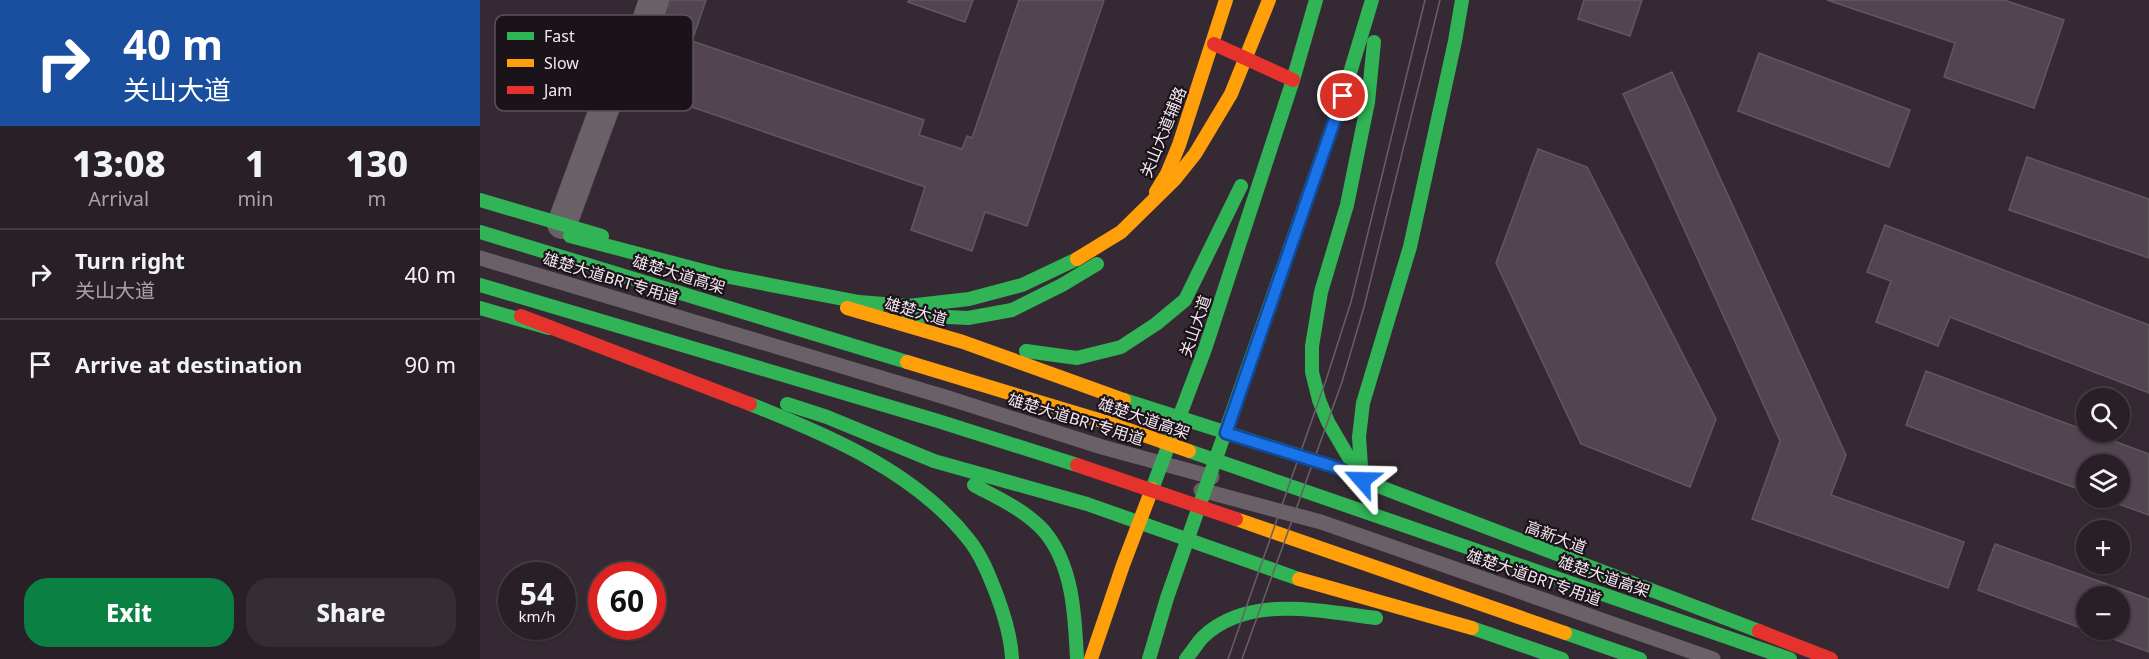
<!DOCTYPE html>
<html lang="en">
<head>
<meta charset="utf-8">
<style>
	body { margin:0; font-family:"Noto Sans","Noto Sans SC",sans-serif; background:#342d32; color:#f1f3f6; height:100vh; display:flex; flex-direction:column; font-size:22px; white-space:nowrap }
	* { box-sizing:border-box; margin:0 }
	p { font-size:20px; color:#a5a3a7 }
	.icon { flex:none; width:33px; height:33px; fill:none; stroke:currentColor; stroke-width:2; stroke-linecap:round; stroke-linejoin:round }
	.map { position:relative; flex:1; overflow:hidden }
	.drawer { display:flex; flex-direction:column; background:#282026; width:480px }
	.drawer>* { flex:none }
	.banner { background:#1a4fa0; color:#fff; overflow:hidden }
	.tools { position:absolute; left:1596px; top:388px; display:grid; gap:12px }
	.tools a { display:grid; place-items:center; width:54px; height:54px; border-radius:50%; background:#282026; box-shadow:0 2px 4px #0004,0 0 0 2px #443e43; font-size:30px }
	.speed { position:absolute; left:18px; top:562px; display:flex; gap:12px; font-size:30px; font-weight:700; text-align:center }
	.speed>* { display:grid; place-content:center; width:78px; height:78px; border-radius:50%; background:#282026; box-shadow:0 2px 4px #0004,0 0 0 2px #443e43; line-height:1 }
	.speed small { font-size:15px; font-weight:400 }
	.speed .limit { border:9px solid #d22; background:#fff; color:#111 }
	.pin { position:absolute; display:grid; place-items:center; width:51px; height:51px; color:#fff; margin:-26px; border:3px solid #fff; border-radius:50%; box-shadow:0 2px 6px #0007 }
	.me { position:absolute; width:66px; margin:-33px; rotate:295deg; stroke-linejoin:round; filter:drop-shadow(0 0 4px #0008) }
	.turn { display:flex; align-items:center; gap:21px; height:126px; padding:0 24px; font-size:27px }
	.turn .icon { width:78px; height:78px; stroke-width:2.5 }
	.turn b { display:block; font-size:42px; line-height:51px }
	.eta { display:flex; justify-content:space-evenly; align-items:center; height:102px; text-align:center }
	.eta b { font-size:36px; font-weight:800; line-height:42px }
	.primary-button { display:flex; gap:12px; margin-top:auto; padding:12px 24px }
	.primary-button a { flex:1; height:69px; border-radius:24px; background:#0b8043; color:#fff; font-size:24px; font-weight:800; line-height:69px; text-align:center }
	.primary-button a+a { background:#342d32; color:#f1f3f6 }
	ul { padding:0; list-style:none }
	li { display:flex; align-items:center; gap:18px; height:90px; padding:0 24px; border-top:2px solid #443e43 }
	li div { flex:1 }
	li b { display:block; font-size:22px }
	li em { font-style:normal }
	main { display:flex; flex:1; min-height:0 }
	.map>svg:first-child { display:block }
</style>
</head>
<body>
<main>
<section class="drawer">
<div class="banner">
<div class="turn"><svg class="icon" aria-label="right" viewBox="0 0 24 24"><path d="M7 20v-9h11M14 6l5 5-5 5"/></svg><div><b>40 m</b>关山大道</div></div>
</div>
<div class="eta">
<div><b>13:08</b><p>Arrival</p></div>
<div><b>1</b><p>min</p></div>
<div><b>130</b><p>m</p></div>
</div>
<ul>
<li><svg class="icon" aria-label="right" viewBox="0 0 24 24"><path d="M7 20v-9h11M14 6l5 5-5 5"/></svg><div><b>Turn right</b><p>关山大道</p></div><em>40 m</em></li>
<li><svg class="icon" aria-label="arrive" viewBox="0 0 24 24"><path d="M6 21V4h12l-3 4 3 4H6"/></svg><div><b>Arrive at destination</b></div><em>90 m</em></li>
</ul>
<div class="primary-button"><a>Exit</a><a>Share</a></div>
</section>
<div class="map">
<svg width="1669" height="659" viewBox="0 0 1669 659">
	<rect width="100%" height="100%" fill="#352a33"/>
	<g fill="#534451" stroke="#61585f" stroke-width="1.5">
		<path d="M189 0H226L212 41 444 120 439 135 482 149 487 136 492 138 539 0H624L547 226 505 212 492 251 431 230 445 187 159 89Z"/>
		<path d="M429 0H493L485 22 428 2Z"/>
		<path d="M1104 0H1162L1150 36 1098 19Z"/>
		<path d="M1347 0H1524L1584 20 1554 108 1464 77 1475 43Z"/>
		<path d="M1279 53 1430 110 1409 167 1258 111Z"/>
		<path d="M1192 72 1366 455 1351 495 1484 542 1468 588 1272 519 1300 441 1143 94Z"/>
		<path d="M1058 149 1107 167 1236 419 1210 487 1101 444 1016 263Z"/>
		<path d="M1547 157 1669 199V258L1529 210Z"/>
		<path d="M1405 225 1669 325V393L1470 317 1458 346 1396 322 1411 281 1387 272Z"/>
		<path d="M1446 371 1669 454V515L1622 498H1640V465H1606V492L1426 425Z"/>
		<path d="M1515 544 1669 599V652L1608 630H1640V597H1606V630L1498 590Z"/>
	</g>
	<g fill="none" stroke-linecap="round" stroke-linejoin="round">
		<g stroke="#696068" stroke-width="15">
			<path d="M0 258 465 397 622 447 732 477"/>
			<path d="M721 490 841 522 1233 659"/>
		</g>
		<path stroke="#696068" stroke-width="30" d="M82 224 126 104 146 81 174 0"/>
		<g stroke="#30b455" stroke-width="14">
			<path d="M0 200 122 236"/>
			<path d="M0 232 427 362"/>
			<path d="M90 236 239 275 379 302 428 306 489 299 542 285 597 259"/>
			<path d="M0 285 458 421 597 465"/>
			<path d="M0 308 69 328"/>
			<path d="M429 315 488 318 532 310 582 285 617 264"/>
			<path d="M546 351 597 358 641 347 676 324 705 300 761 186"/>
			<path d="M644 400 858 468 882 480 1279 631"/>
			<path d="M270 404C348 435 436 472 489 540 501 555 509 575 516 593 524 614 531 636 532 659"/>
			<path d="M307 404 347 417 454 461 607 504 819 579"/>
			<path d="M709 451 1310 659"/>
			<path d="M882 480 879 437 883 403 930 247 975 41 982 0"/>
			<path d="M882 480 848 422 839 400 832 372V346L841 292 867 205 888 102 894 42"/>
			<path d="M494 485C518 498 545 510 564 531 593 565 595 616 597 659"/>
			<path d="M672 489 725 349 813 80 836 0"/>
			<path d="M992 628 1082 659"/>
			<path d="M1085 633 1160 659"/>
			<path d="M669 659 687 598 863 96 892 0"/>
			<path d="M706 659C712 652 717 643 723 637 768 594 841 611 896 618"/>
		</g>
		<g stroke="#ff9f0a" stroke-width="14">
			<path d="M676 192 687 174 699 145 746 0"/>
			<path d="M597 259 641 232 695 179 715 154 751 94 789 0"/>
			<path d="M367 308 483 342 644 400"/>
			<path d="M427 362 632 424 709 451"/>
			<path d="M756 519 1085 633"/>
			<path d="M819 579 992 628"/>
			<path d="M611 659 643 565 672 489"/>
		</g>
		<g stroke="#e5322d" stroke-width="14">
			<path d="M734 44 813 80"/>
			<path d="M41 316 270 404"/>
			<path d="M597 465 756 519"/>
			<path d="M1279 631 1351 659"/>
		</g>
		<g stroke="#686067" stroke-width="1.5">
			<path d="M748 659 847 377 871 302 945 0"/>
			<path d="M762 659 862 382 884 307 960 0"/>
		</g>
	</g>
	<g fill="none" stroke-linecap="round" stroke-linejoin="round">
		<g stroke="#114b97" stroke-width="15">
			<path id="route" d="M863 96 746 433 858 468 882 480"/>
		</g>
		<use href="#route" stroke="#1a73e8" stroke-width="10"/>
	</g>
	<g text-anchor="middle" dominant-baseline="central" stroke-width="4.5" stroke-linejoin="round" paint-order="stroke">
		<g font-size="16" fill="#f4e7f1" stroke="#1b131a">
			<text transform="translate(683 132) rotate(-68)">关山大道辅路</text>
			<text transform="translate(199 274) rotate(17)">雄楚大道高架</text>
			<text transform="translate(131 278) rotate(17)">雄楚大道BRT专用道</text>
			<text transform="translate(436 311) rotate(16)">雄楚大道</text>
			<text transform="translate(715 326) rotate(-71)">关山大道</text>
			<text transform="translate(664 418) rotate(19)">雄楚大道高架</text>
			<text transform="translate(596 419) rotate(17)">雄楚大道BRT专用道</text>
			<text transform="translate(1076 537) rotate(21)">高新大道</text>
			<text transform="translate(1124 576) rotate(19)">雄楚大道高架</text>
			<text transform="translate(1054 577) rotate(19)">雄楚大道BRT专用道</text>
		</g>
	</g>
	<rect x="15" y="15" width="198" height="96" rx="9" fill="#1b131a" stroke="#5c535a" stroke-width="1.5"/>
	<rect x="27" y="32" width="27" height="8" fill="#30b455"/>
	<rect x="27" y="59" width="27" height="8" fill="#ff9f0a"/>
	<rect x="27" y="86" width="27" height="8" fill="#e5322d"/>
	<g font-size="16" fill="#f4e7f1">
		<text x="64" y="42">Fast</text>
		<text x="64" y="69">Slow</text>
		<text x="64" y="96">Jam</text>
	</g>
</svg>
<div class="tools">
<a><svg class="icon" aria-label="search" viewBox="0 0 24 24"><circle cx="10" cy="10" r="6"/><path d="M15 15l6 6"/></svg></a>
<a><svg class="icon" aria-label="layers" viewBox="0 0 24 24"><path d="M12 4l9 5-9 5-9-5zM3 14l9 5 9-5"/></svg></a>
<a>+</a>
<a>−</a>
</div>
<div class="speed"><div>54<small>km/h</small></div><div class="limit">60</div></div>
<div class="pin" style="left:863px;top:96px;background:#d93025"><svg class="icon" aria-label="arrive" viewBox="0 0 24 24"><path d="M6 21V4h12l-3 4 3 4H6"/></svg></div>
<svg class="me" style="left:882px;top:480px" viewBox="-20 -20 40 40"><path d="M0-17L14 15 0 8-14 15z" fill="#1a73e8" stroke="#fff" stroke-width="4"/></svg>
</div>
</main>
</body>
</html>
